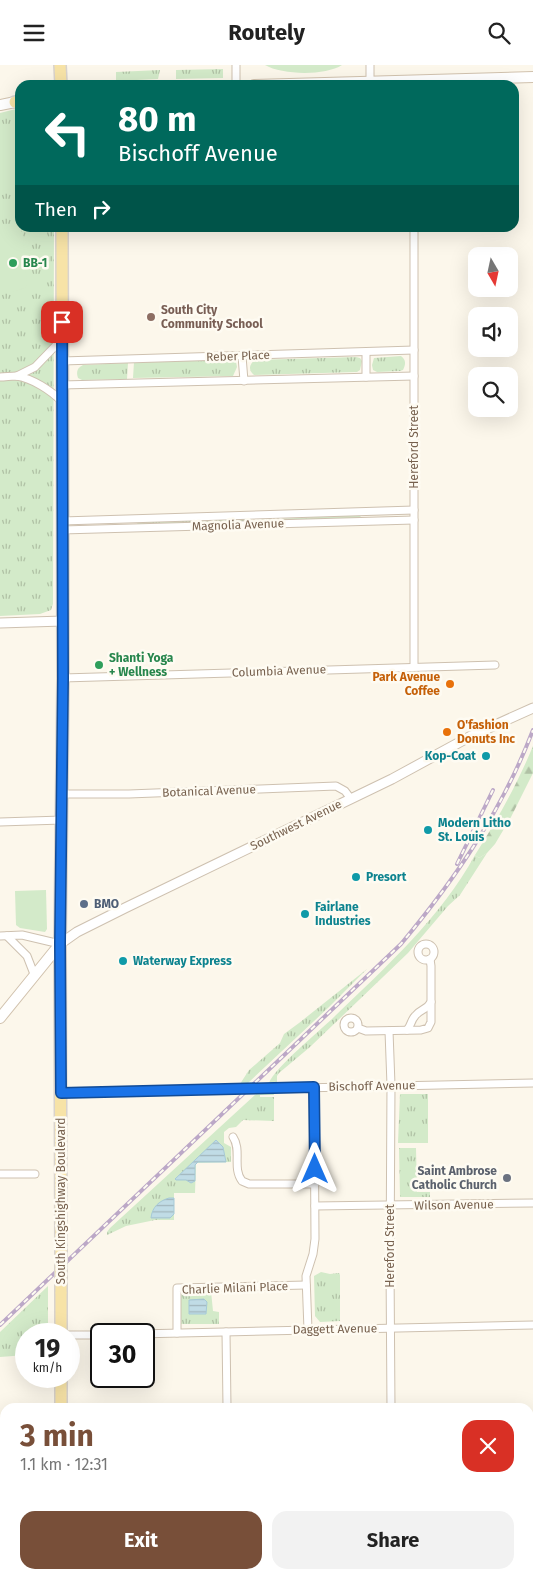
<!DOCTYPE html>
<html lang="en">
<head>
<meta charset="utf-8">
<style>
	body { margin:0; font-family:"Fira Sans",sans-serif; background:#f2f2f2; color:#222; height:100vh; display:flex; flex-direction:column; font-size:19px; white-space:nowrap }
	* { box-sizing:border-box; margin:0 }
	p { font-size:16px; color:#767676 }
	.icon { flex:none; width:28px; height:28px; fill:none; stroke:currentColor; stroke-width:2; stroke-linecap:round; stroke-linejoin:round }
	.map { position:relative; flex:1; overflow:hidden }
	.drawer { position:absolute; left:0px; top:1338px; width:534px; height:176px; display:flex; flex-direction:column; background:#fff; border-radius:15px 15px 0 0; box-shadow:0 5px 20px #0002 }
	.drawer>* { flex:none }
	.hud { position:absolute; left:15px; top:15px; width:504px; height:152px; border-radius:15px; box-shadow:0 5px 20px #0002; background:#00695c; color:#fff; overflow:hidden }
	.needle { width:32px; rotate:171deg }
	.tools { position:absolute; left:468px; top:182px; display:grid; gap:10px }
	.tools a { display:grid; place-items:center; width:50px; height:50px; border-radius:10px; background:#fff; box-shadow:0 5px 20px #0002; font-size:25px }
	.speed { position:absolute; left:15px; top:1258px; display:flex; gap:10px; font-size:25px; font-weight:700; text-align:center }
	.speed>* { display:grid; place-content:center; width:65px; height:65px; border-radius:50%; background:#fff; box-shadow:0 5px 20px #0002; line-height:1 }
	.speed small { font-size:12px; font-weight:400 }
	.speed .limit { border:2px solid #111; border-radius:8px; background:#fff; color:#111 }
	.pin { position:absolute; display:grid; place-items:center; width:42px; height:42px; color:#fff; margin:-21px; border-radius:10px; box-shadow:0 2px 8px #0006 }
	.me { position:absolute; width:55px; margin:-28px; rotate:0deg; stroke-linejoin:round; filter:drop-shadow(0 0 4px #0008) }
	.turn { display:flex; align-items:center; gap:18px; height:105px; padding:0 20px; font-size:22px }
	.turn .icon { width:65px; height:65px; stroke-width:2.5 }
	.turn b { display:block; font-size:35px; line-height:42px }
	.then { display:flex; align-items:center; height:48px; padding:0 20px; background:#0003; gap:10px; font-size:19px }
	.round { display:grid; place-items:center; flex:none; width:52px; height:52px; border-radius:15px; background:#f2f2f2 }
	.overview { display:flex; align-items:center; justify-content:space-between; height:85px; padding:0 20px }
	h1 { font-size:30px; font-weight:700; line-height:38px; color:#784f39 }
	.action { display:flex; gap:10px; margin-top:auto; padding:10px 20px }
	.action a { flex:1; height:58px; border-radius:15px; background:#784f39; color:#fff; font-size:20px; font-weight:700; line-height:58px; text-align:center }
	.action a+a { background:#f2f2f2; color:#222 }
	header { display:flex; justify-content:space-between; align-items:center; height:65px; padding:0 20px; background:#fff; font-size:22px; font-weight:700 }
	.map>svg:first-child { display:block }
</style>
</head>
<body>
<header><svg class="icon" aria-label="menu" viewBox="0 0 24 24"><path d="M4 6h16M4 12h16M4 18h16"/></svg>Routely<svg class="icon" aria-label="search" viewBox="0 0 24 24"><circle cx="10" cy="10" r="6"/><path d="M15 15l6 6"/></svg></header>
<div class="map">
<svg width="533" height="1513" viewBox="0 0 533 1513">
	<defs>
		<pattern id="grass-tufts" width="24" height="20" patternUnits="userSpaceOnUse" patternTransform="scale(1.25)"><rect width="24" height="20" fill="#d3eac9"/><path d="M3 7l-1-3M5 7V3M7 7l1-3M15 17l-1-3M17 17v-4M19 17l1-3" fill="none" stroke="#b0c1a5"/></pattern>
		<pattern id="forest-firs" width="22" height="20" patternUnits="userSpaceOnUse" patternTransform="scale(1.25)"><rect width="22" height="20" fill="#d3eac9"/><path d="M5 1l3.5 6h-7zM16 11l3.5 6h-7z" fill="#b0c1a5"/></pattern>
		<pattern id="water-rules" width="6" height="5" patternUnits="userSpaceOnUse" patternTransform="scale(1.25)"><rect width="6" height="5" fill="#c0dce6"/><path d="M0 2.5h6" fill="none" stroke="#a1b6bd"/></pattern>
	</defs>
	<rect width="100%" height="100%" fill="#fcf7eb"/>
	<g fill="url(#grass-tufts)">
		<path d="M223 4V13L176 14V5Z"/>
		<path d="M160 5 158 14 116 16V7Z"/>
		<path d="M20 43V162L54 163 53 539 51 545 40 549 0 551V48Z"/>
		<path d="M401 291C406 295 406 299 403 305L400 306 377 307 373 305 372 300 374 293Z"/>
		<path d="M356 292 360 293 362 296 360 305 357 307 254 310C248 305 249 299 255 295Z"/>
		<path d="M233 295 236 297 237 302 233 311 133 313 134 297Z"/>
		<path d="M128 298 127 314 82 315 78 313C76 307 77 303 83 300Z"/>
		<path d="M360 450 361 453 257 456 255 455Z"/>
		<path d="M245 454V456L138 460 137 458 139 457Z"/>
		<path d="M487 788 460 830 448 841 408 888 310 982 279 1008 277 1011V1018H269C274 1003 321 965 335 951 386 902 441 852 475 790L479 793Z"/>
		<path d="M367 904 329 942 248 1018 240 1019 249 1005 280 978 284 969 299 958Z"/>
		<path d="M274 1028V1030H260V1032H274V1056L243 1055 236 1062 229 1063 224 1067V1078L231 1082V1097L196 1098 195 1128H174V1155H155L126 1161 107 1170V1167L110 1163 256 1029Z"/>
		<path d="M400 1029H428V1078H398Z"/>
		<path d="M399 1083H416L417 1127H430V1132H400Z"/>
		<path d="M321 1207 330 1209 339 1208 340 1210V1256L320 1257 315 1251 314 1211Z"/>
		<path d="M48 1221V1262L38 1259 29 1264 25 1274 26 1276V1290L0 1292V1267Z"/>
		<path d="M211 1226 213 1246 219 1247V1259H180V1230L182 1227Z"/>
	</g>
	<path fill="url(#forest-firs)" d="M533 681V708L511 752 495 779 487 788 479 793 475 790C497 755 517 720 533 681Z"/>
	<g fill="#d3eac9">
		<path d="M265 0H342C325 11 282 10 265 0Z"/>
		<path d="M6 77 11 80 19 122 0 127V79Z"/>
		<path d="M20 165 23 168 27 222 16 226 0 228V167Z"/>
		<path d="M46 825 47 864 45 867 20 863 16 860 15 826Z"/>
	</g>
	<g fill="url(#water-rules)" stroke="#a6cad7">
		<path d="M216 1075 223 1082 226 1097H198L195 1100V1116L191 1118 186 1115H176L175 1114Z"/>
		<path d="M169 1133H174V1149L170 1153H151C152 1142 159 1136 169 1133Z"/>
		<path d="M204 1234 207 1237 206 1249H189V1235Z"/>
	</g>
	<g fill="none" stroke-linecap="round" stroke-linejoin="round">
		<g stroke="#cec1b0" stroke-width="9">
			<g id="minor">
				<path d="M236 0V20"/>
				<path d="M370 0V17"/>
				<path d="M242 291 244 316"/>
				<path d="M62 296 414 285"/>
				<path d="M17 311 35 302 62 274"/>
				<path d="M0 312C5 312 11 311 16 311 32 313 52 326 62 337"/>
				<path d="M366 312V287"/>
				<path d="M62 320 414 311"/>
				<path d="M62 456 414 445"/>
				<path d="M62 465 414 455"/>
				<path d="M414 602V162"/>
				<path d="M63 613 495 600"/>
				<path d="M62 729H129L336 721 345 726 351 734"/>
				<path d="M0 757 62 755"/>
				<path d="M0 871 22 870 60 879"/>
				<path d="M7 871 27 891 34 909"/>
				<circle cx="426" cy="887" r="8"/>
				<circle cx="351" cy="960" r="7"/>
				<path d="M358 963 366 966 421 965 428 963 431 957V901L430 894"/>
				<path d="M407 965C411 961 411 955 415 951 420 944 427 945 431 937"/>
				<path d="M389 966 391 1020 390 1200 391 1342"/>
				<path d="M61 1028 533 1018"/>
				<path d="M233 1072C242 1085 232 1103 242 1116L249 1119H315"/>
				<path d="M0 1109H35"/>
				<path d="M315 1141 533 1138"/>
				<path d="M308 1265 306 1211 313 1189 315 1174 314 1022"/>
				<path d="M226 1267 227 1342"/>
				<path d="M177 1268V1223L306 1220"/>
				<path d="M138 1269 533 1260"/>
				<path d="M69 1270H101"/>
				<path d="M0 1437H5"/>
				<path d="M529 1506H533"/>
				<path d="M329 1512 442 1509"/>
			</g>
		</g>
		<g stroke="#cec1b0" stroke-width="11">
			<g id="tertiary">
				<path d="M0 558 63 556"/>
				<path d="M60 879 77 867 125 843 392 714 471 671 533 643"/>
				<path d="M529 1386H533"/>
			</g>
		</g>
		<g stroke="#d1c2ae" stroke-width="12">
			<g id="secondary">
				<path d="M254 20 533 12"/>
				<path d="M0 40 20 36"/>
				<path d="M0 953 60 879"/>
				<path d="M0 1401H5"/>
			</g>
		</g>
		<g stroke="#d9d3cd" stroke-width="14">
			<g id="primary">
				<path d="M60 0 61 20"/>
				<path d="M15 37H20"/>
				<path d="M61 1184 60 879 63 613 62 162"/>
				<path d="M61 1269V1227"/>
				<path d="M61 1311V1342"/>
				<path d="M70 1513V1509"/>
			</g>
		</g>
		<g stroke="#d9d3cd" stroke-width="15">
			<g id="motorway">
				<path d="M529 1466 533 1465"/>
				<path d="M529 1486H533"/>
				<path d="M28 1513 49 1509"/>
				<path d="M141 1513 170 1509"/>
				<path d="M254 1513 276 1509"/>
			</g>
		</g>
		<use href="#minor" stroke="#fff" stroke-width="7"/>
		<use href="#tertiary" stroke="#fff" stroke-width="9"/>
		<use href="#secondary" stroke="#fff" stroke-width="10"/>
		<use href="#primary" stroke="#f7e3a7" stroke-width="11"/>
		<use href="#motorway" stroke="#f3c2a5" stroke-width="12"/>
		<g stroke="#bca8c7" stroke-width="4">
			<g id="rail">
				<path d="M457 799 493 725"/>
				<path d="M0 1260 401 879C456 813 502 746 533 665"/>
			</g>
		</g>
		<use href="#rail" stroke="#fefbf2" stroke-width="2" stroke-dasharray="5.5" stroke-linecap="butt"/>
		<g stroke="#d9d3cd" stroke-width="14" stroke-linecap="butt">
			<path id="primary-bridge" d="M61 1184V1227"/>
		</g>
		<use href="#primary-bridge" stroke="#f7e3a7" stroke-width="11"/>
	</g>
	<g fill="none" stroke-linecap="round" stroke-linejoin="round">
		<g stroke="#114b97" stroke-width="12">
			<path id="route" d="M62 257 63 613 60 879 61 1028 314 1022 315 1104"/>
		</g>
		<use href="#route" stroke="#1a73e8" stroke-width="9"/>
	</g>
	<g fill="#2e9e5b" stroke="#fefbf2" stroke-width="2">
		<circle cx="13" cy="198" r="5"/>
		<circle cx="99" cy="600" r="5"/>
	</g>
	<circle fill="#8d6e63" stroke="#fefbf2" stroke-width="2" cx="151" cy="252" r="5"/>
	<g fill="#e8710a" stroke="#fefbf2" stroke-width="2">
		<circle cx="450" cy="619" r="5"/>
		<circle cx="447" cy="667" r="5"/>
	</g>
	<g fill="#0f9aa8" stroke="#fefbf2" stroke-width="2">
		<circle cx="486" cy="691" r="5"/>
		<circle cx="428" cy="765" r="5"/>
		<circle cx="356" cy="812" r="5"/>
		<circle cx="305" cy="849" r="5"/>
		<circle cx="123" cy="896" r="5"/>
	</g>
	<circle fill="#5c6f8a" stroke="#fefbf2" stroke-width="2" cx="84" cy="839" r="5"/>
	<circle fill="#6b7280" stroke="#fefbf2" stroke-width="2" cx="507" cy="1113" r="5"/>
	<g text-anchor="middle" dominant-baseline="central" stroke-width="5" stroke-linejoin="round" paint-order="stroke">
		<g font-size="12" font-weight="bold" fill="#27864d" stroke="#fefbf2" text-anchor="start">
			<text x="23" y="198">BB-1</text>
			<text x="109" y="593">Shanti Yoga<tspan x="109" dy="14">+ Wellness</tspan></text>
		</g>
		<g font-size="12" font-weight="bold" fill="#785e54" stroke="#fefbf2" text-anchor="start">
			<text x="161" y="245">South City<tspan x="161" dy="14">Community School</tspan></text>
		</g>
		<g font-size="12" fill="#77614e" stroke="#fefbf2">
			<text transform="translate(238 291) rotate(-2)">Reber Place</text>
			<text transform="translate(414 382) rotate(-90)">Hereford Street</text>
			<text transform="translate(238 460) rotate(-2)">Magnolia Avenue</text>
			<text transform="translate(279 606) rotate(-2)">Columbia Avenue</text>
			<text transform="translate(209 726) rotate(-2)">Botanical Avenue</text>
			<text transform="translate(296 760) rotate(-26)">Southwest Avenue</text>
			<text transform="translate(372 1021) rotate(-1)">Bischoff Avenue</text>
			<text transform="translate(61 1136) rotate(-90)">South Kingshighway Boulevard</text>
			<text transform="translate(454 1140) rotate(-1)">Wilson Avenue</text>
			<text transform="translate(390 1181) rotate(-90)">Hereford Street</text>
			<text transform="translate(235 1223) rotate(-2)">Charlie Milani Place</text>
			<text transform="translate(335 1264) rotate(-1)">Daggett Avenue</text>
		</g>
		<g font-size="12" font-weight="bold" fill="#c56008" stroke="#fefbf2" text-anchor="end">
			<text x="440" y="612">Park Avenue<tspan x="440" dy="14">Coffee</tspan></text>
			<text x="457" y="660" text-anchor="start">O'fashion<tspan x="457" dy="14">Donuts Inc</tspan></text>
		</g>
		<g font-size="12" font-weight="bold" fill="#0d838f" stroke="#fefbf2" text-anchor="start">
			<text x="476" y="691" text-anchor="end">Kop-Coat</text>
			<text x="438" y="758">Modern Litho<tspan x="438" dy="14">St. Louis</tspan></text>
			<text x="366" y="812">Presort</text>
			<text x="315" y="842">Fairlane<tspan x="315" dy="14">Industries</tspan></text>
			<text x="133" y="896">Waterway Express</text>
		</g>
		<g font-size="12" font-weight="bold" fill="#4e5e75" stroke="#fefbf2" text-anchor="start">
			<text x="94" y="839">BMO</text>
		</g>
		<g font-size="12" font-weight="bold" fill="#5b616d" stroke="#fefbf2" text-anchor="end">
			<text x="497" y="1106">Saint Ambrose<tspan x="497" dy="14">Catholic Church</tspan></text>
		</g>
	</g>
</svg>
<div class="tools">
<a><svg class="needle" viewBox="-14 -14 28 28"><path d="M0-13l5 13h-10z" fill="#e53935"/><path d="M0 13l5-13h-10z" fill="#767676"/></svg></a>
<a><svg class="icon" aria-label="sound" viewBox="0 0 24 24"><path d="M4 9h4l5-4v14l-5-4H4zM17 9q2 3 0 6"/></svg></a>
<a><svg class="icon" aria-label="search" viewBox="0 0 24 24"><circle cx="10" cy="10" r="6"/><path d="M15 15l6 6"/></svg></a>
</div>
<div class="speed"><div>19<small>km/h</small></div><div class="limit">30</div></div>
<div class="pin" style="left:62px;top:257px;background:#d93025"><svg class="icon" aria-label="arrive" viewBox="0 0 24 24"><path d="M6 21V4h12l-3 4 3 4H6"/></svg></div>
<svg class="me" style="left:315px;top:1104px" viewBox="-20 -20 40 40"><path d="M0-17L14 15 0 8-14 15z" fill="#1a73e8" stroke="#fff" stroke-width="4"/></svg>
<div class="hud">
<div class="turn"><svg class="icon" aria-label="left" viewBox="0 0 24 24"><path d="M17 20v-9H6M10 6l-5 5 5 5"/></svg><div><b>80 m</b>Bischoff Avenue</div></div>
<div class="then">Then<svg class="icon" aria-label="right" viewBox="0 0 24 24"><path d="M7 20v-9h11M14 6l5 5-5 5"/></svg></div>
</div>
<section class="drawer">
<div class="overview"><div><h1>3 min</h1><p>1.1 km · 12:31</p></div><a class="round" style="background:#d93025;color:#fff"><svg class="icon" aria-label="close" viewBox="0 0 24 24"><path d="M6 6l12 12M18 6L6 18"/></svg></a></div>
<div class="action"><a>Exit</a><a>Share</a></div>
</section>
</div>
</body>
</html>
